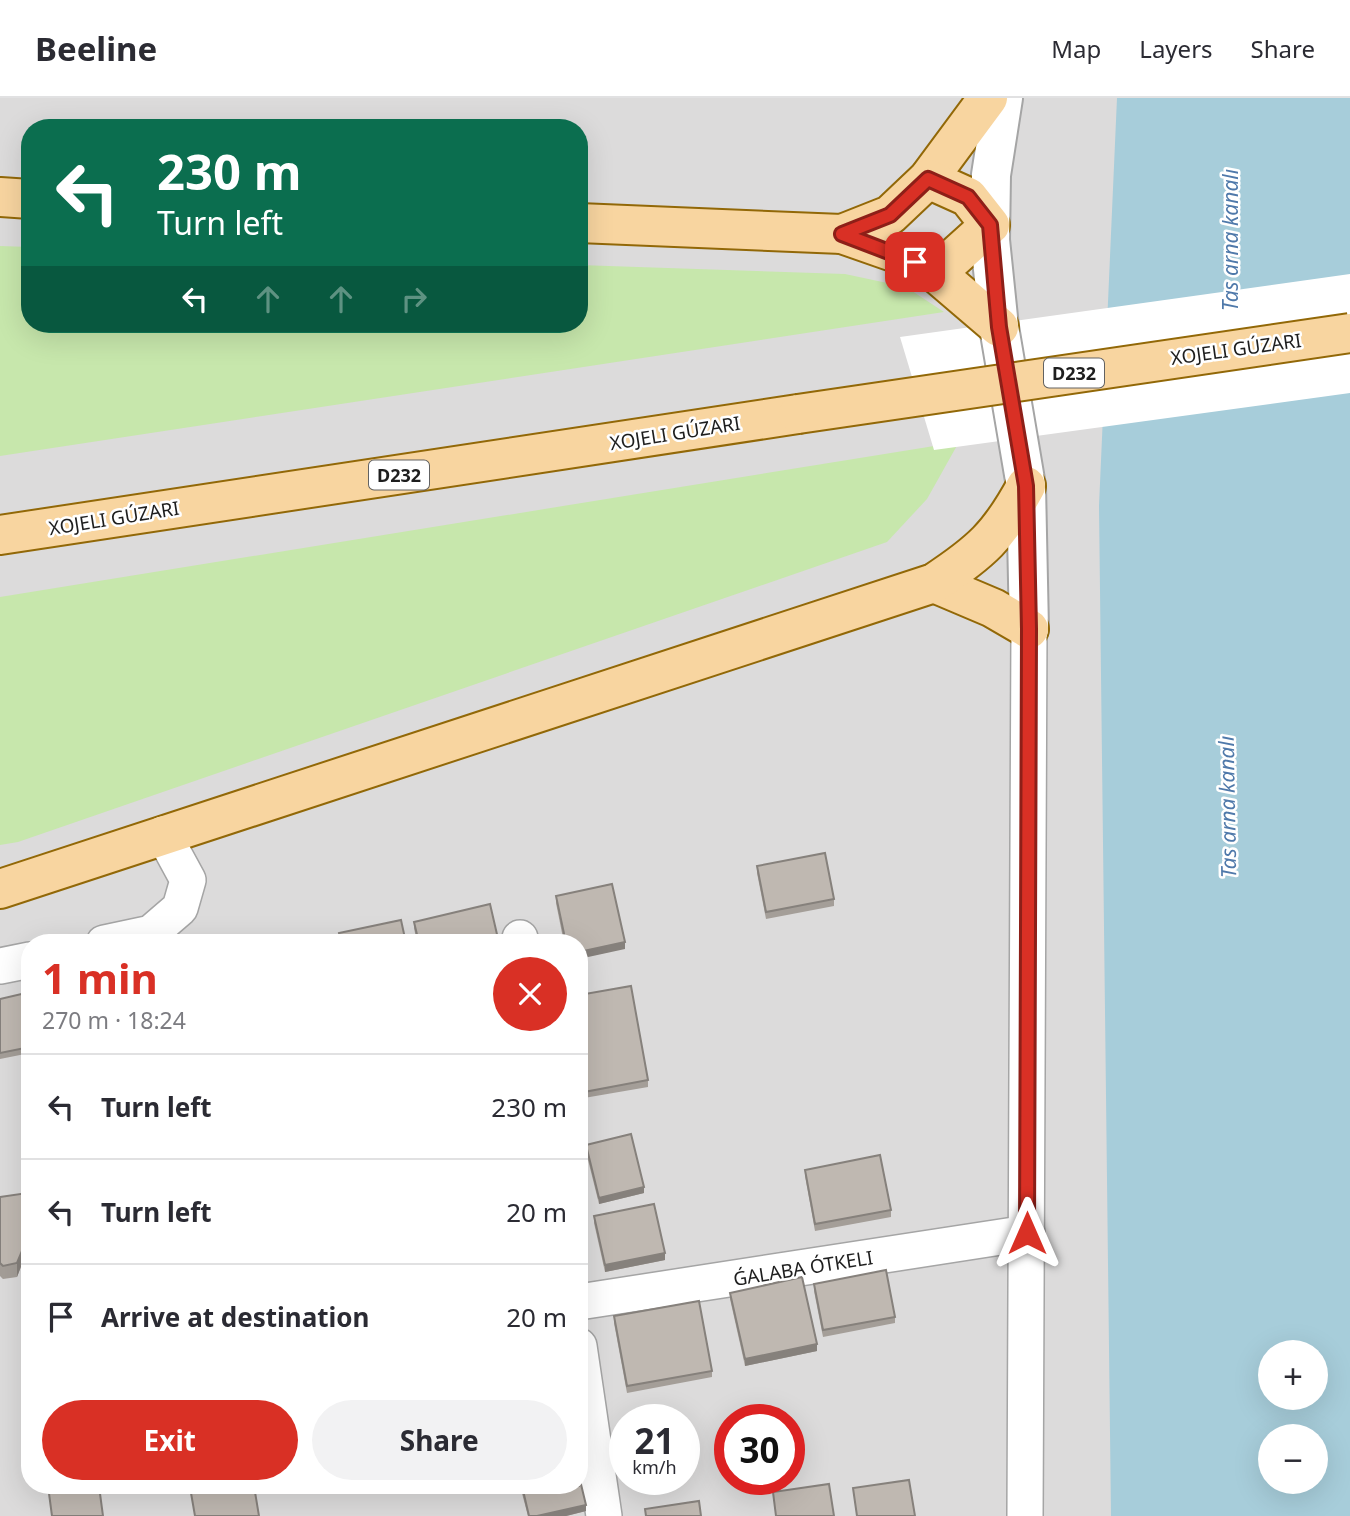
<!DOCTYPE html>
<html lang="en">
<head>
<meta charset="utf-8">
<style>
	body { margin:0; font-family:"Noto Sans",sans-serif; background:#f2f2f3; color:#2b2b33; height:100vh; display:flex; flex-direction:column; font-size:26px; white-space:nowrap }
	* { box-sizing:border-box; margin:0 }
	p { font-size:23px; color:#7c7c81 }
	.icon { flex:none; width:38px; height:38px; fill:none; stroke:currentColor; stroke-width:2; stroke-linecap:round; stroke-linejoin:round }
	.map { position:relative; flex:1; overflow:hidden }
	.side { position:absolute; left:21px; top:836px; width:567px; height:560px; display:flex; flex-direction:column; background:#fff; border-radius:28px; box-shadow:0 7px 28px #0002 }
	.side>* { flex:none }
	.banner { position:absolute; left:21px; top:21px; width:567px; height:214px; border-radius:28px; box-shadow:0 7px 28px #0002; background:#0b6e4f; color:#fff; overflow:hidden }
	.buttons { position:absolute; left:1258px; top:1242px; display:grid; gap:14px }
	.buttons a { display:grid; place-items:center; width:70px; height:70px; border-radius:50%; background:#fff; box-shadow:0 7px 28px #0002; font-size:35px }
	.speed { position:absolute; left:609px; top:1306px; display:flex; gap:14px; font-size:35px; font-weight:700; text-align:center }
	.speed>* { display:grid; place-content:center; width:91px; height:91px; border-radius:50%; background:#fff; box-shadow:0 7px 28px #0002; line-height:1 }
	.speed small { font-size:18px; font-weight:400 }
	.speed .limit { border:10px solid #d22; background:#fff; color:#111 }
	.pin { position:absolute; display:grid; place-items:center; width:60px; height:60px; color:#fff; margin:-30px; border-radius:14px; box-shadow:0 4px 10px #0006 }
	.me { position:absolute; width:77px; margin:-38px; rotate:0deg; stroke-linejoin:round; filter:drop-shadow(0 0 5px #0008) }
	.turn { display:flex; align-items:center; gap:24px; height:147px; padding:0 21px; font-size:32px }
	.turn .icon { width:91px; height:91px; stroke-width:2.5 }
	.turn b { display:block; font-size:49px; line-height:60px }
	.lanes { display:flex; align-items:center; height:66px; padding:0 21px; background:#0003; justify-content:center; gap:35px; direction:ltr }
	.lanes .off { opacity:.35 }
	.round { display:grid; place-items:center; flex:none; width:74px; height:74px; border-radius:37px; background:#f2f2f3 }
	.summary { display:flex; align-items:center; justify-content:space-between; height:119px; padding:0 21px }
	h1 { font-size:42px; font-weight:700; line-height:52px; color:#d93025 }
	.button { display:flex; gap:14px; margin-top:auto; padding:14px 21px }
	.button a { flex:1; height:80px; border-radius:42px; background:#d93025; color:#fff; font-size:28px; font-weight:700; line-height:80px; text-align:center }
	.button a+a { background:#f2f2f3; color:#2b2b33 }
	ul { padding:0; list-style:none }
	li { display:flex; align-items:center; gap:21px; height:105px; padding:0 21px; border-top:2px solid #e1e1e2 }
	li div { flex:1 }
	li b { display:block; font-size:26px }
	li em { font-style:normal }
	header { display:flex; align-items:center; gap:42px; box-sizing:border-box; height:98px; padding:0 35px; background:#fff; border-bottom:2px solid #e1e1e2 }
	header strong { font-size:33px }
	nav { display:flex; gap:38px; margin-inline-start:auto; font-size:24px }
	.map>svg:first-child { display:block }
</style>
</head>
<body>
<header>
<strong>Beeline</strong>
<nav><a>Map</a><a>Layers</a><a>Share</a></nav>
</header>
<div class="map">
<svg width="1350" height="1418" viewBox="0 0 1350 1418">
	<rect width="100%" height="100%" fill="#efece4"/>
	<path fill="#dcdbdb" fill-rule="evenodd" d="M0 0H1350V1418H0ZM30 30H579V226H30ZM30 845H579V1388H30ZM1270 1255H1316V1300H1270ZM625 1321H684V1381H625ZM730 1321H789V1381H730ZM1270 1339H1316V1384H1270Z"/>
	<g fill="#c7e7ac">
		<path d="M0 148 30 149V226H579V167L845 176 906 189 944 214 0 358Z"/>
		<path d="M959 344 927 401 887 444 18 744 0 747V499Z"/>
	</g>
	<path fill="#a7cdda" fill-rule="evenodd" d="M1117 0H1350V1418H1111L1099 408ZM1270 1255H1316V1300H1270ZM1270 1339H1316V1384H1270Z"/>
	<path fill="#fff" d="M1350 176V295L934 352 900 239Z"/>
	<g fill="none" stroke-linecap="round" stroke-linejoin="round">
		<g stroke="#a5a5a5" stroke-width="38">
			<g id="minor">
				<path d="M520 840 521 845"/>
				<path d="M104 845 151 835 180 810 188 782 163 736"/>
				<path d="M0 868 30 862"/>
				<path d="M579 1204 1027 1135"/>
				<path d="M579 1248 604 1418"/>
				<path d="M1025 1418 1029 531"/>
			</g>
		</g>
		<g stroke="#a5a5a5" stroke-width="42">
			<path id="tertiary" d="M1003 0 991 77 990 142 999 229 1026 388 1029 531"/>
		</g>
		<g stroke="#926807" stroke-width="42">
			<g id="primary">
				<path d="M0 99 30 101"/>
				<path d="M579 125 842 136 902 157 937 176 999 229"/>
				<path d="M842 136 890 117 928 81 988 0"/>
				<path d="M916 164 950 163 990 127 968 99 928 81"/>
				<path d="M0 437 798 316"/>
				<path d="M934 485 993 510 1029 531"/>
				<path d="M0 791 934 485C981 454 999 438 1026 388"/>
			</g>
		</g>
		<use href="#minor" stroke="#fff" stroke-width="35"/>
		<use href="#tertiary" stroke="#fff" stroke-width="38"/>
		<use href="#primary" stroke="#f8d5a0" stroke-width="38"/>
		<g stroke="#926807" stroke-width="42" stroke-linecap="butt">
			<path id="primary-bridge" d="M798 316 1350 235"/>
		</g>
		<use href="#primary-bridge" stroke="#f8d5a0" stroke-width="38"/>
	</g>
	<g fill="#a49e98">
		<path d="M757 768 834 801V808L766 821 757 775Z"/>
		<path d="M556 798 625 851 579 845H564L556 805Z"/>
		<path d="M414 824 499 845H417L414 830Z"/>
		<path d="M30 894V955L0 961V901Z"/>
		<path d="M579 897 648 982V989L584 1000 579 973Z"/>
		<path d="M586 1047 644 1095 599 1106 586 1054Z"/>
		<path d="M805 1072 891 1112V1119L815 1133 805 1078Z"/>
		<path d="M0 1099 30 1107V1165L22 1166 17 1179 3 1181 0 1178Z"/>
		<path d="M594 1118 665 1162 605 1174 594 1125Z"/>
		<path d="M814 1186 895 1219V1225L823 1239 814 1193Z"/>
		<path d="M730 1195 817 1253 745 1268 730 1201Z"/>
		<path d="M614 1218 712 1273V1279L627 1295 614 1225Z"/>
		<path d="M30 1263V1297L24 1271V1264Z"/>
		<path d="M520 1388H579L586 1413 566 1418H528Z"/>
	</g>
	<g fill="#86817c">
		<path d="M625 844V851L579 861V854Z"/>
		<path d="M644 1089V1095L599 1106V1100Z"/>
		<path d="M22 1153V1166L17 1179V1165Z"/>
		<path d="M665 1155V1162L605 1174V1167Z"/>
		<path d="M817 1246V1253L745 1268V1261Z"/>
		<path d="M586 1407V1413L566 1418H537Z"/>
	</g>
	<g fill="#bfb8b1" stroke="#86817c" stroke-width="2">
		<path d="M825 755 834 801 766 814 757 768Z"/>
		<path d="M612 786 625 844 579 854V845H566L556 798Z"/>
		<path d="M490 806 499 845H419L414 824Z"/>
		<path d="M401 822 406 845H341L339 835Z"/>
		<path d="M631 888 648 982 584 994 579 966V897Z"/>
		<path d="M30 894V949L0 955V901Z"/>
		<path d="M631 1036 644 1089 599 1100 586 1047Z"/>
		<path d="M880 1057 891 1112 815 1126 805 1072Z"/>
		<path d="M27 1095 30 1107V1152L22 1153 17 1165 3 1168 0 1165V1099Z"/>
		<path d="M654 1106 665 1155 605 1167 594 1118Z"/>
		<path d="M886 1172 895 1219 823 1232 814 1186Z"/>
		<path d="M802 1179 817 1246 745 1261 730 1195Z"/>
		<path d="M699 1203 712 1273 627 1288 614 1218Z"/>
		<path d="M30 1263V1290L24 1264Z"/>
		<path d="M579 1378 586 1407 537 1418H529L522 1388H579Z"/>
		<path d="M909 1382 915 1418H857L853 1390Z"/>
		<path d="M829 1386 834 1418H776L773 1394Z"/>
		<path d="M48 1388H99L103 1418H52Z"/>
		<path d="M236 1388H254L259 1418H195L191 1395Z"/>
		<path d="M699 1403 701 1418H646L645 1411Z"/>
	</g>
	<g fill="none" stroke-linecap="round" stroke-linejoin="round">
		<g stroke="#8d1f18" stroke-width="18">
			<path id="route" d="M915 164 842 136 890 117 928 81 968 99 990 127 999 229 1026 388 1029 531 1027 1135"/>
		</g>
		<use href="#route" stroke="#d93025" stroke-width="12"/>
	</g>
	<g text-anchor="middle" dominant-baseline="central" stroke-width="5" stroke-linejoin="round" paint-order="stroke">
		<g fill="#fff" stroke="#626262" stroke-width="2">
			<rect x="1044" y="260.5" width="60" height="29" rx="5"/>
			<rect x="369" y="362.5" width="60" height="29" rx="5"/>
		</g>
		<g font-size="18" font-weight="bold" fill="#1e1e1e">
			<text x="1074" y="275">D232</text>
			<text x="399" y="377">D232</text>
		</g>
		<g font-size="19" fill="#1e1e1e" stroke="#fff">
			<text transform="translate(1236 251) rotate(-8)">XOJELI GÚZARI</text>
			<text transform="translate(675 335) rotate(-9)">XOJELI GÚZARI</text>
			<text transform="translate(114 420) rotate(-9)">XOJELI GÚZARI</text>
			<text transform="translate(803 1170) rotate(-9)">ǴALABA ÓTKELI</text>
		</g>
		<g font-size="21" font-style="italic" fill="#4f79aa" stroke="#fff">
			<text transform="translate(1230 142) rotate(-90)">Tas arna kanalı</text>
			<text transform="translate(1227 709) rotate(-91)">Tas arna kanalı</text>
		</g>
	</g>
</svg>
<div class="buttons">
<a>+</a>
<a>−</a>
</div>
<div class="speed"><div>21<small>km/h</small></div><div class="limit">30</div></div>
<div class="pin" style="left:915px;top:164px;background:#d93025"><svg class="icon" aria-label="arrive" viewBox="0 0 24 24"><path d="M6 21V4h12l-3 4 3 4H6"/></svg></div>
<svg class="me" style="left:1027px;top:1135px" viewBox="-20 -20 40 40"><path d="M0-17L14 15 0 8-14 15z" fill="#d93025" stroke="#fff" stroke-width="4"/></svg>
<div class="banner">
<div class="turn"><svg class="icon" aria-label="left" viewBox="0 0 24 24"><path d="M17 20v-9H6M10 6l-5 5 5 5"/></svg><div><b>230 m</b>Turn left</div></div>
<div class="lanes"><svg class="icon" aria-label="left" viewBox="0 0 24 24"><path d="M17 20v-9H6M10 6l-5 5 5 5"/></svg><svg class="icon off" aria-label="ahead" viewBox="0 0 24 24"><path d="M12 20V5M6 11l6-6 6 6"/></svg><svg class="icon off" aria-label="ahead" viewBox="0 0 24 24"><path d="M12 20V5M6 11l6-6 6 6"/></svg><svg class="icon off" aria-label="right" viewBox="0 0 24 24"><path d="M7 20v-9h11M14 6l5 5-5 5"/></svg></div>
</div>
<section class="side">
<div class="summary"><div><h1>1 min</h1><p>270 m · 18:24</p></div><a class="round" style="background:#d93025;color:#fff"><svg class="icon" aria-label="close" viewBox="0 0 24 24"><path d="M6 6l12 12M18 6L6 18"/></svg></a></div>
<ul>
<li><svg class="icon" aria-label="left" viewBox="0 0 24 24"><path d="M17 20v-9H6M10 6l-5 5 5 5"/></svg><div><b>Turn left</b></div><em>230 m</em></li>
<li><svg class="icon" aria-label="left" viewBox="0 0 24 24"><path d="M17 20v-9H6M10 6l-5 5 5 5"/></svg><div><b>Turn left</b></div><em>20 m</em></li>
<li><svg class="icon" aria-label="arrive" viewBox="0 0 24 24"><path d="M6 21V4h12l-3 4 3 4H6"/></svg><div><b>Arrive at destination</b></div><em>20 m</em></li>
</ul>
<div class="button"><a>Exit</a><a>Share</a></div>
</section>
</div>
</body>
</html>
